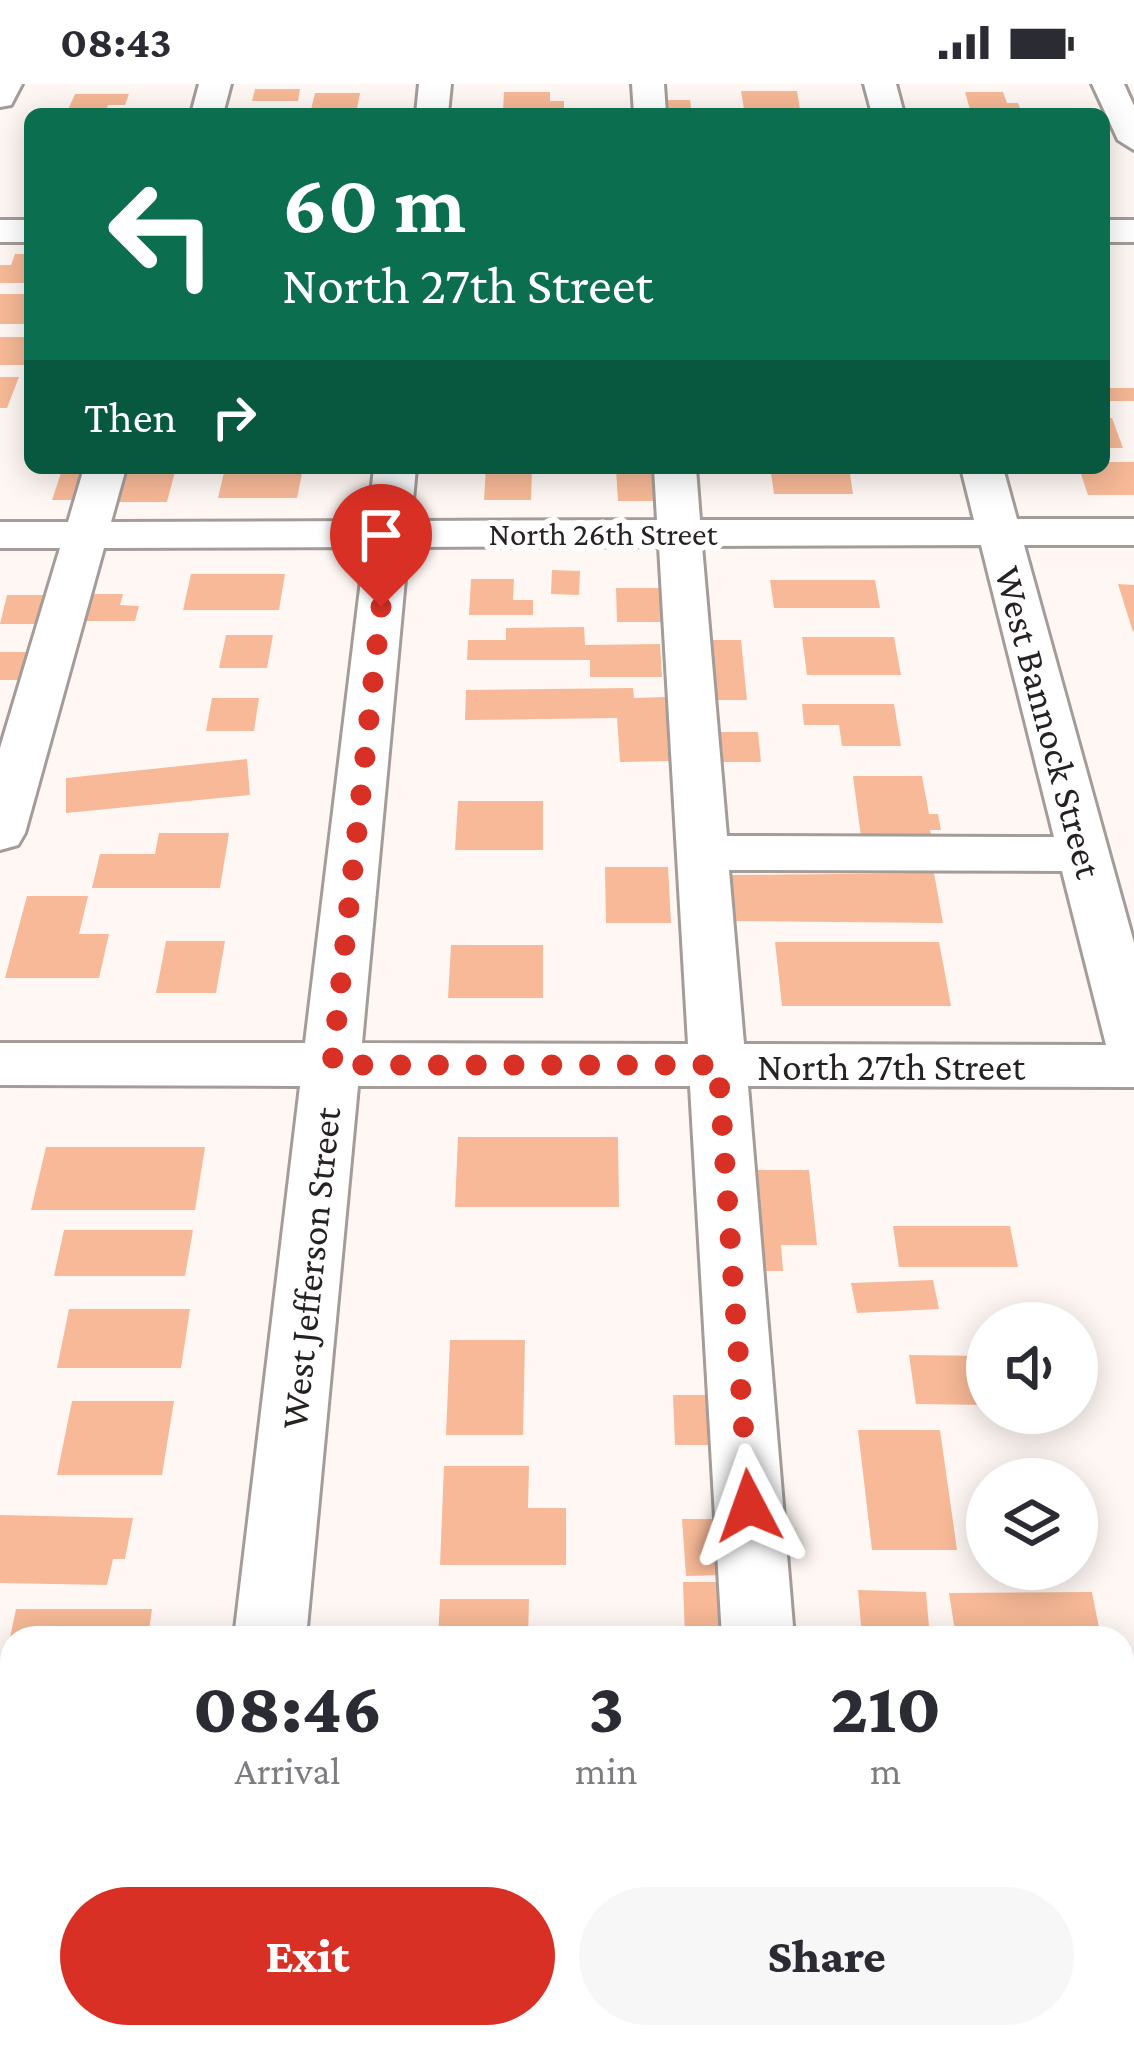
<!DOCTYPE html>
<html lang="en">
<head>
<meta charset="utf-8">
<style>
	body { margin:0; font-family:"Crimson Pro",serif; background:#f7f7f7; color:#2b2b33; height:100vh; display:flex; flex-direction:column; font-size:45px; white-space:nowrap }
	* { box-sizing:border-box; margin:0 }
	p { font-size:39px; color:#7c7c81 }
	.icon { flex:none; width:66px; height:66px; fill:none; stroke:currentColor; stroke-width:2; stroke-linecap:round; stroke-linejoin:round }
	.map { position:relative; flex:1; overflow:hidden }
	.drawer { position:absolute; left:0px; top:1542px; width:1134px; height:423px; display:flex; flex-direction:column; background:#fff; border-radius:36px 36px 0 0; box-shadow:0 6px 30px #0003 }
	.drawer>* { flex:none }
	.banner { position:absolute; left:24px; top:24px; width:1086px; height:366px; border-radius:18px; box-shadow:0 6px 30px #0003; background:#0b6e4f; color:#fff; overflow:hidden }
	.controls { position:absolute; left:966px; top:1218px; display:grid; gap:24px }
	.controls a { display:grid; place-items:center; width:132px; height:132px; border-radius:50%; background:#fff; box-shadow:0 6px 30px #0003; font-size:60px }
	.pin { position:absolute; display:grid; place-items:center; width:102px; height:102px; color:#fff; margin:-123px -51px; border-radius:50% 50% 50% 0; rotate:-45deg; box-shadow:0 0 12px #0007 }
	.pin .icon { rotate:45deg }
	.me { position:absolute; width:132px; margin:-66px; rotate:356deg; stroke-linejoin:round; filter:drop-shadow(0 0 9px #0008) }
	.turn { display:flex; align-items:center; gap:42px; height:252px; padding:0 60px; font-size:54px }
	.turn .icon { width:156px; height:156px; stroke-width:2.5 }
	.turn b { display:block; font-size:84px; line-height:102px }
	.then { display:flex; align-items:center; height:114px; padding:0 60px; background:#0003; gap:24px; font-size:45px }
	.eta { display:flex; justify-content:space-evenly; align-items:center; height:204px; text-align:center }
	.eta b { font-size:72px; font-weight:800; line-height:84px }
	.button { display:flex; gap:24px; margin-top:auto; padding:24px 60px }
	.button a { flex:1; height:138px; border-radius:72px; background:#d93025; color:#fff; font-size:48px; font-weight:800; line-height:138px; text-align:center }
	.button a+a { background:#f7f7f7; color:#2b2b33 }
	.status { display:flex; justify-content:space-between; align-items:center; height:84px; padding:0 60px; background:#fff; direction:ltr }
	.status svg { height:33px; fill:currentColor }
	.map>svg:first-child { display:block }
</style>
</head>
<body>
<div class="status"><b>08:43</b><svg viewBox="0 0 49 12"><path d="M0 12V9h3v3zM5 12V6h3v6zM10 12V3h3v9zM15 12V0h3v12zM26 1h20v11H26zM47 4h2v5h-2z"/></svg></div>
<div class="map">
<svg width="1134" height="1964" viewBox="0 0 1134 1964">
	<rect width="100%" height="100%" fill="#fff7f3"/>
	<g fill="#f7b997">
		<path d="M255 5H300L298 17H252Z"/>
		<path d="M741 7H797L800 25H744Z"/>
		<path d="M504 8H550V17H564V27H503Z"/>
		<path d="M965 8H1003L1007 19H1018L1022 29H971Z"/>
		<path d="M315 9H360L356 30H310Z"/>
		<path d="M75 10H129L125 21H108L106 28H67Z"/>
		<path d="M662 16H690L692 30H663Z"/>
		<path d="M15 170H30V199H0V181H11Z"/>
		<rect x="0" y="210" width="30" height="30"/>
		<rect x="0" y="253" width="30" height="28"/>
		<path d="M1104 291 1109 304H1134V317H1104Z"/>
		<path d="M0 293H19L7 324H0Z"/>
		<path d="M1104 334H1112L1123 364H1104Z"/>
		<path d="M1104 378H1134V411H1088L1079 384H1104Z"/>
		<path d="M123 384H176L167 418H113Z"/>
		<path d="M225 384H303L297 414H218Z"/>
		<path d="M486 384H532L531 416H484Z"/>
		<path d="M655 384 657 417H618L616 385Z"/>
		<path d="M786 384H849L853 410H774L771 389H787Z"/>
		<path d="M62 386H96L87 416H52Z"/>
		<path d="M552 486 580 487 579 511 551 510Z"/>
		<path d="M191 490H285L279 526H183Z"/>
		<path d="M471 495H514L513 516H533V531H469Z"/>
		<path d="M770 496H875L880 524H774Z"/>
		<path d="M1118 500 1134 501V547L1133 548Z"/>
		<path d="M616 504H664L666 538H617Z"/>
		<path d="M91 510H123L120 521 139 522 135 537H83Z"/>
		<path d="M7 511H56L48 540H0Z"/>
		<path d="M584 543 585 561 660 560 662 593H590V576H467L468 556H506V544Z"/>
		<path d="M226 551H273L267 584H219Z"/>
		<path d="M802 553H894L901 591H807Z"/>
		<path d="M699 556H741L747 616H704Z"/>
		<path d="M0 568H27L18 596H0Z"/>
		<path d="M633 604 634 614 665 613 671 677 620 678 617 634 465 636 466 606Z"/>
		<path d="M212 614H259L254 647H206Z"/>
		<path d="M802 620H894L901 662H842L839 641H804Z"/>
		<path d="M711 648H758L761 678H713Z"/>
		<path d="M247 675 250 711 66 729V694Z"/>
		<path d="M853 692H922L929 730H938L941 746H930L932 753H861Z"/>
		<path d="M458 717H543V766H455Z"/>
		<path d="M159 749H229L220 804H92L100 770H155Z"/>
		<path d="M605 783H668L671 839H606Z"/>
		<path d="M934 789 943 839 730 837 726 791Z"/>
		<path d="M27 812H88L79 850H109L99 894H5Z"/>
		<path d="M166 857H225L216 909H156Z"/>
		<path d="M775 858H939L951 922H782Z"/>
		<path d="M451 861H543V914H448Z"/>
		<path d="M458 1053H618L619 1123H455Z"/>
		<path d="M46 1063H205L195 1126H31Z"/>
		<path d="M745 1086H809L817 1161H781L783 1187H753Z"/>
		<path d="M893 1142H1010L1018 1183H899Z"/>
		<path d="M64 1146H193L185 1192H54Z"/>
		<path d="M933 1196 939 1225 857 1229 851 1199Z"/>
		<path d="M69 1225H190L181 1284H57Z"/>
		<path d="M450 1256H525L523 1351H446Z"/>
		<path d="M909 1271 987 1272V1321L916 1320Z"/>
		<path d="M673 1311H714L717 1361H675Z"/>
		<path d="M72 1317H174L162 1391H57Z"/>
		<path d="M858 1346H940L957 1466H872Z"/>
		<path d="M444 1382H529L528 1424H566V1481H440Z"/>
		<path d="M0 1431 133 1434 125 1475H113L107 1501 0 1499Z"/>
		<path d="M682 1435H721L725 1491 686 1492Z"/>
		<path d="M683 1498H722L727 1554H685Z"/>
		<path d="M858 1506 926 1508 930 1554H862Z"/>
		<path d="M1092 1508 1101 1554H956L949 1509Z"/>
		<path d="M440 1515H529L528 1554H438Z"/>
		<path d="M16 1525H152L148 1554H10Z"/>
		<path d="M10 1555 12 1602H0Z"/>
		<rect x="0" y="1674" width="12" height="100"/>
	</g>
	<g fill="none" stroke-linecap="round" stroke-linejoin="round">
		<g stroke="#a39c99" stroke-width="6">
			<g id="minor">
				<path d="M0 0H22L11 21 0 23Z"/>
				<path d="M199 0H231L223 30H191Z"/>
				<path d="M419 0H451L448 30H416Z"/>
				<path d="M632 0H664L666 30H634Z"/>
				<path d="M864 0H896L904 30H872Z"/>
				<path d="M1092 0H1124L1134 22V66L1118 56Z"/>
				<rect x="0" y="136" width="30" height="22"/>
				<rect x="1104" y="136" width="30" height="22"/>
				<path d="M84 384H126L111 438 368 437 374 384H416L411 437 657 436 654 384H696L700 436H974L961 384H1003L1017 435H1134V461H1024L1134 859V1003L748 1002 794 1554H722L690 1002H358L306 1554H234L300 1002 0 1001V959H305L365 463 104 464 25 749 18 761 0 766V664L60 464H0V438H68ZM981 461 1054 753 727 752 702 462ZM659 462 688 960 362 959 408 463ZM729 786 1062 787 1106 961 744 960Z"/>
				<rect x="0" y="1861" width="12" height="82"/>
				<rect x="1122" y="1861" width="12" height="82"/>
				<path d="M185 1953H267L266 1964H184Z"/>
				<path d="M745 1953H827L828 1964H746Z"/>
			</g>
		</g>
		<use href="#minor" fill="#fff" fill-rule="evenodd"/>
	</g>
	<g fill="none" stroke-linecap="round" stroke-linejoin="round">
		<path stroke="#d93025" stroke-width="21" stroke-dasharray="0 37.8" d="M381 523 332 981H718L749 1422"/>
	</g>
	<g text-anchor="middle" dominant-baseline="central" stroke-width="12" stroke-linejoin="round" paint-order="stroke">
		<g font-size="33" fill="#252221" stroke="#fff">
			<text x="603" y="449">North 26th Street</text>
		</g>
		<g font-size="39" fill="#252221" stroke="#fff">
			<text transform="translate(1049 638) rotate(75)">West Bannock Street</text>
			<text x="891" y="982">North 27th Street</text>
			<text transform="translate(310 1184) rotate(-84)">West Jefferson Street</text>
		</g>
	</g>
</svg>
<div class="controls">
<a><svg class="icon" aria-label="sound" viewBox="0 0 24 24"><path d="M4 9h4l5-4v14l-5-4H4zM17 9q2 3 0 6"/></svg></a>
<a><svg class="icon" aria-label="layers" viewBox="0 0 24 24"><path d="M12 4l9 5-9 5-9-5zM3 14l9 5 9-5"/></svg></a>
</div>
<div class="pin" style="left:381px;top:523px;background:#d93025"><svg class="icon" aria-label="arrive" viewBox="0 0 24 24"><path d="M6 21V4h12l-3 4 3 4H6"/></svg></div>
<svg class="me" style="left:749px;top:1422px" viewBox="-20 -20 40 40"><path d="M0-17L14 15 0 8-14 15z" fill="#d93025" stroke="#fff" stroke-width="4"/></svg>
<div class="banner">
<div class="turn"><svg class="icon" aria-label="left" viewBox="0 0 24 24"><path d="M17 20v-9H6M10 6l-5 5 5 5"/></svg><div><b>60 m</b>North 27th Street</div></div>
<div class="then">Then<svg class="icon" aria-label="right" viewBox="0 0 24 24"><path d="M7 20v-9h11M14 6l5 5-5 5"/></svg></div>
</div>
<section class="drawer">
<div class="eta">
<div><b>08:46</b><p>Arrival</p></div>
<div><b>3</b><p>min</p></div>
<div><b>210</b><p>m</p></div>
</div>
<div class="button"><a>Exit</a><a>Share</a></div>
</section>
</div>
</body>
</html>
